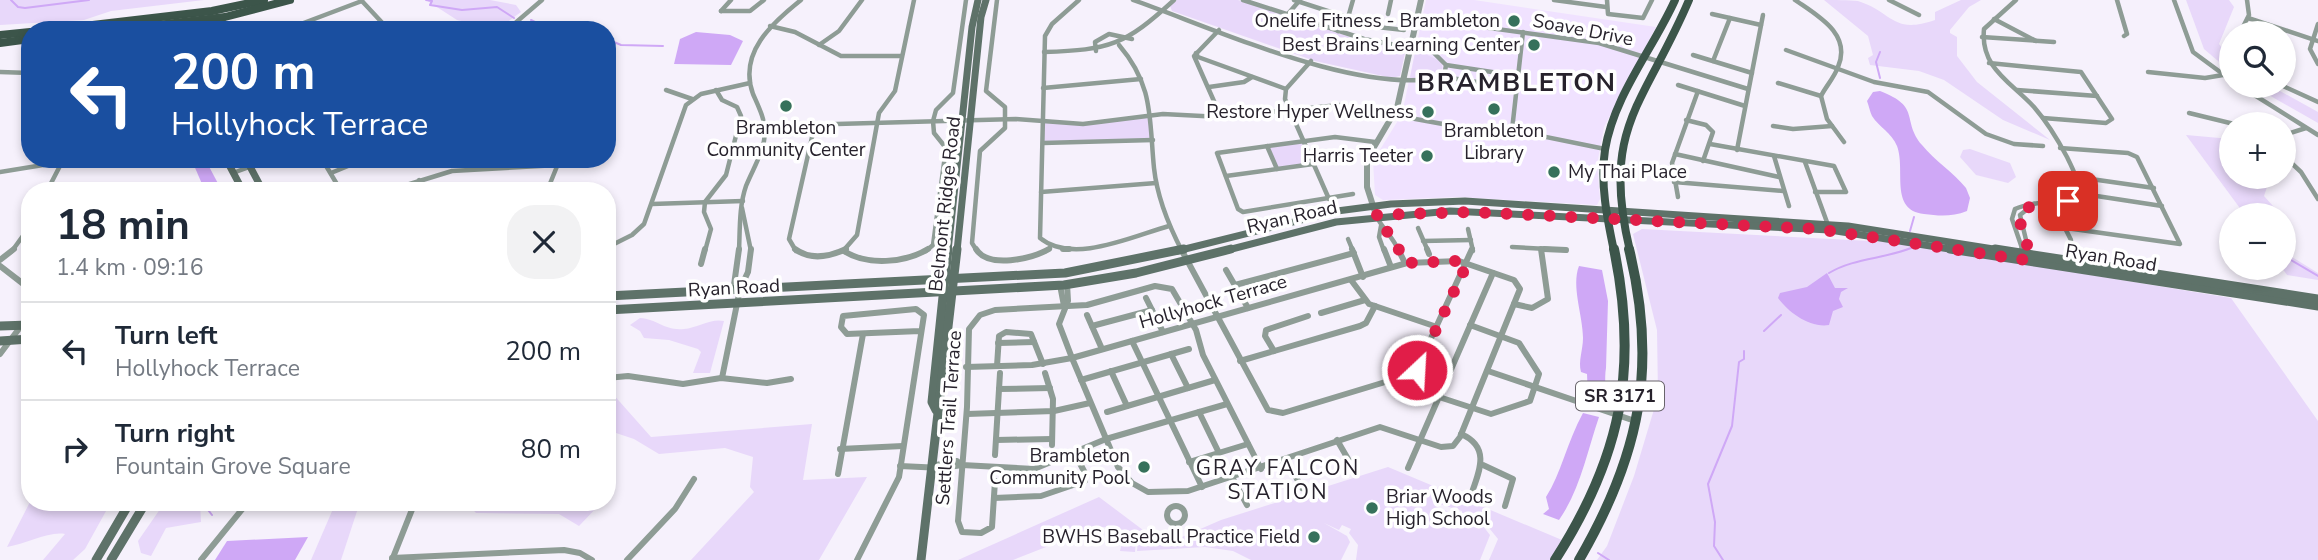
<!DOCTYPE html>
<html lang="en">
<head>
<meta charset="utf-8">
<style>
	body { margin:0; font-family:"Nunito Sans",sans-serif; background:#f2f2f3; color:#1f2937; height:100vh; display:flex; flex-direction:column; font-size:26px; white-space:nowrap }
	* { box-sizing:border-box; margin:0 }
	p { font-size:23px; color:#747a83 }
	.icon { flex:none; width:38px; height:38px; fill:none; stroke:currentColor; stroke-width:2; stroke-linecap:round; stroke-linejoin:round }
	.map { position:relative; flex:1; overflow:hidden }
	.details { position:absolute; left:21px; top:182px; width:595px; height:329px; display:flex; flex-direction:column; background:#fff; border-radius:28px; box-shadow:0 4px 10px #0003 }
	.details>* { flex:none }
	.hud { position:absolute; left:21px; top:21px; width:595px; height:147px; border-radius:28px; box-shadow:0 4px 10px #0003; background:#1a4fa0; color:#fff; overflow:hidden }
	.fabs { position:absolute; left:2219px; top:21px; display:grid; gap:14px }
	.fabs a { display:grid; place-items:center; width:77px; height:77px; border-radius:50%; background:#fff; box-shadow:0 4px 10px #0003; font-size:35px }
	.pin { position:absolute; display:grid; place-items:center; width:60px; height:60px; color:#fff; margin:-30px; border-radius:14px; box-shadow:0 4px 10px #0006 }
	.me { position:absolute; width:77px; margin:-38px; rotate:25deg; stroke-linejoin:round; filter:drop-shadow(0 0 5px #0008) }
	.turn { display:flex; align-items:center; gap:24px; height:147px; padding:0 35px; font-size:32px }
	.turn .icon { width:91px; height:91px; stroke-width:2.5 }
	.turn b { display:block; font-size:49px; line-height:60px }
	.round { display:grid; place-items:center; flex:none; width:74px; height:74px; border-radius:28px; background:#f2f2f3 }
	.summary { display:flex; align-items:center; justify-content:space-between; height:119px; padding:0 35px }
	h1 { font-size:42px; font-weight:700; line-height:52px }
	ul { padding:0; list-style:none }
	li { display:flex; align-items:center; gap:21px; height:98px; padding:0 35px; border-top:2px solid #e0e1e3 }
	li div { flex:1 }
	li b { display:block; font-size:26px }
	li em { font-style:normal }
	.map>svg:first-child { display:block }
</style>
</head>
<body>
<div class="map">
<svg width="2318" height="560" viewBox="0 0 2318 560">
	<rect width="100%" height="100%" fill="#f6f1fc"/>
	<path fill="#f0e2ff" d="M1426 0H1474L1656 27 1604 127 1597 165 1600 199 1597 205 1458 197 1383 200 1375 195 1373 161 1402 114Z"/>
	<g fill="#e8d8fa">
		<path d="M0 0H204L111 11 84 20 0 25Z"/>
		<path d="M426 0H490L516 5 521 12 498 29 457 20Z"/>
		<path d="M1177 0H1238L1365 42 1399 48 1405 53 1400 76 1392 78 1315 61 1172 11 1170 6Z"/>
		<path d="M1824 0C1834 0 1849 0 1858 1 1893 12 1892 35 1935 20V12L1961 0H1981L1969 7 1950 30V33L1957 37V56L1977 82 2050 140 2003 120 1944 80 1919 71 1870 65 1868 58 1873 55 1868 36Z"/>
		<path d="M2186 0H2229L2234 7 2219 44 2231 59V72L2204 49Z"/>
		<path d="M1421 52 1442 62V73C1434 83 1420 87 1410 78L1415 53Z"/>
		<path d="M2253 86H2271L2318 112V123Z"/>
		<path d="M1152 115 1153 140 1043 143 1042 121 1069 124Z"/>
		<path d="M2186 135 2231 139V177H2266L2269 181 2264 196 2281 215H2245Z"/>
		<path d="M1303 141 1313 164 1277 169 1267 146Z"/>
		<path d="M1970 149 2010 163 2016 177 2008 183 1976 175 1960 157 1963 150Z"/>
		<path d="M1642 229 1890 242 2231 298 2318 421V560H1597L1607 546 1634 476 1658 396 1657 330 1633 234Z"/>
		<path d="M2284 252 2318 273V280L2287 275 2282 268Z"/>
		<path d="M640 318C658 319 664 331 684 329 697 328 711 318 724 321L710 373H693L701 352 698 349 669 340 644 338 640 331 630 325Z"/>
		<path d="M612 393 651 437 812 424 803 480 867 477 819 560H691L754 492 750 487 753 457 725 448 659 454 634 439 616 433 607 421V396Z"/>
		<path d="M1388 467 1562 540 1550 560H1489L1498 539 1485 523 1486 518 1478 515 1476 520 1462 515V511L1436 503 1435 506 1483 526 1490 535 1480 560H1356L1358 545 1349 533 1351 529 1342 525 1339 530 1324 523 1347 536 1350 542 1341 560H1251L1233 551 1205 547 1137 551 1138 541 1147 532 1136 541 1135 552 1120 551 1122 543 1116 533 1104 527 1092 529 1013 560H958L1099 497 1143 530 1182 537 1221 520Z"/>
		<path d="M30 502H111L85 549 73 560H43L65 534C49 531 26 544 7 547Z"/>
		<path d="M165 502H230L226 509 214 503H200L201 522 166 528 151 556 141 553 138 541Z"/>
		<path d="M336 502H360L341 560H311Z"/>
		<path d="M466 502H602L579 526 559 514 476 513Z"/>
	</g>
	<g fill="#cfa8f6">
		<path d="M696 32 730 35 743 41 731 65 674 64 680 39Z"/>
		<path d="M1880 91C1922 107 1901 120 1922 145 1935 161 1953 172 1966 188L1970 198 1967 211C1952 217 1939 216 1924 214 1889 210 1906 170 1897 146 1892 133 1879 127 1872 116 1870 112 1869 106 1867 101L1873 92Z"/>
		<path d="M199 159H205L222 191H205L193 163Z"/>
		<path d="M1579 266 1602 270 1608 301 1606 368C1604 379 1607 390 1603 403L1588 398 1587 374 1581 372C1578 361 1583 350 1583 338 1583 316 1571 286 1579 266Z"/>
		<path d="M1827 273 1835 288H1848L1841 292 1839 299 1843 307 1833 311 1829 325C1810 328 1789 313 1778 298L1780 293 1807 287Z"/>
		<path d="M1583 413 1599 417C1587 452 1580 490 1559 520L1543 514 1549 509 1546 497C1561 474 1567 442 1583 413Z"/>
		<path d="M308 537 295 560H215L227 541Z"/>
	</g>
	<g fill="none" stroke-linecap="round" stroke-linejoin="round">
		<g stroke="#cfa8f6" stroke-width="2">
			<path d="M11 0 18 7 25 8 89 0"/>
			<path d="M426 0 432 1 430 5 462 10 497 7 514 18"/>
			<path d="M531 20 551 30"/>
			<path d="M607 39 621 45 663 46"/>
			<path d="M1880 52 1876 62 1880 78"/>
			<path d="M1910 231 1914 217"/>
			<path d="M2284 256 2318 276"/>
			<path d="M1829 273C1854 258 1884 259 1911 248L1912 244"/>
			<path d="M1764 331 1781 315"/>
			<path d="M202 502 212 515"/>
			<path d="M1598 553 1609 560"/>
			<path d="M1723 560 1714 546 1715 522 1708 484 1732 426 1739 362 1744 359V351"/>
		</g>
		<g stroke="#8e9c95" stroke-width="4.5">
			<path d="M361 0 389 30"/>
			<path d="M1079 0 1052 24 1045 36 1040 238C1073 265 1133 236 1169 226"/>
			<path d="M1133 0C1216 29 1359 96 1444 77L1446 65 1433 52 1364 39 1243 0"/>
			<path d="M1294 0 1377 27 1404 30"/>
			<path d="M1554 0 1606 7"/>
			<path d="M1607 0 1608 14 1643 18 1652 0"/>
			<path d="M1795 0C1818 16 1852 34 1838 67 1834 78 1826 86 1821 96L1827 119 1844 142"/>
			<path d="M1889 0 1919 15"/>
			<path d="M2016 0 1984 29C1980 68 2011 82 2034 107 2047 122 2058 140 2067 157 2073 169 2079 180 2077 193 2058 206 2035 199 2015 209L2012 219 2023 251"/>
			<path d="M2117 0 2127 34 2124 36"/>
			<path d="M2174 0 2193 52 2231 80"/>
			<path d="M721 11H750L764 0"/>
			<path d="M721 11 731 0"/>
			<path d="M1388 14 1391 0"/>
			<path d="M1712 14 1761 25"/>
			<path d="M1287 15 1300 0"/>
			<path d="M1417 18 1599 43 1748 89"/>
			<path d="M2248 18 2318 41"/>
			<path d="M1994 19 2036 41"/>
			<path d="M2318 24 2310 49 2318 64"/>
			<path d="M770 26 795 32 841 56H901"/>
			<path d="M285 30 362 1"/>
			<path d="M507 30 542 0"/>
			<path d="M1219 30 1194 56 1221 117"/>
			<path d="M1338 31 1347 21 1353 0"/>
			<path d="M2240 33 2249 15 2247 0"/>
			<path d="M1982 37 2054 42"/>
			<path d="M819 45 839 31 862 0"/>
			<path d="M1119 45C1154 86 1149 118 1154 168 1157 196 1169 226 1182 251"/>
			<path d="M1786 50 1874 82 1928 92 1986 134 2014 144 2043 146"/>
			<path d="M1096 51 1095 42 1109 34 1132 39"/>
			<path d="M1044 52C1110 50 1125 45 1174 0"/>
			<path d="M1196 53 1198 57 1286 89"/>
			<path d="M1693 55 1752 73"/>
			<path d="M1311 61 1286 89 1285 99 1329 199"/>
			<path d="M1713 61 1730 18"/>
			<path d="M1989 63 2081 72 2112 119 2106 123 2043 118"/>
			<path d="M1446 65 1518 76"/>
			<path d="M0 72 30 73"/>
			<path d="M2148 72 2205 78 2223 75"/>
			<path d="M1444 77 1517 88"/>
			<path d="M1778 83 1821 96"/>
			<path d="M1678 85 1745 106"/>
			<path d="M2240 86 2318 135"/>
			<path d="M2283 86 2318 102"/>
			<path d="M1209 87 1244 82 1252 77"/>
			<path d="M1043 88 1141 79"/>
			<path d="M666 90 692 99"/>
			<path d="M2017 90 2097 96"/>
			<path d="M2189 113 2234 124"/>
			<path d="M1686 120 1706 125 1713 132 1703 161"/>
			<path d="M765 126 1016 119 1083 124 1163 114 1221 117 1339 105 1481 131 1512 130 1605 149"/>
			<path d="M1773 126 1793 129 1832 126"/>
			<path d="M1512 130 1523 32"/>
			<path d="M2284 135 2306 128"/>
			<path d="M1043 143 1153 140"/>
			<path d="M1710 144 1834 166 1846 192H1815"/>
			<path d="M1267 146 1277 169"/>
			<path d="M2060 148 2128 153 2137 157 2180 244 2066 228"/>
			<path d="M1737 150 1763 15"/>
			<path d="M1675 154 1779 177"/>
			<path d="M1774 156 1789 206"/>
			<path d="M2284 156 2301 172 2318 199"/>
			<path d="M322 159 341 191"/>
			<path d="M1805 162 1828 225"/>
			<path d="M0 172 80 159"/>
			<path d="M233 173 270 159"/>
			<path d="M331 173 365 159"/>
			<path d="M1226 176 1313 164"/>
			<path d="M2077 177 2154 188"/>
			<path d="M419 180 423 191"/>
			<path d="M1674 182 1783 191"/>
			<path d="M47 191 62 162"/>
			<path d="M387 191 452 171 558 165"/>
			<path d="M547 191 560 159"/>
			<path d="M1041 192 1156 183"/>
			<path d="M2077 193 2162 206"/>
			<path d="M1353 194 1243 212 1238 209 1217 153 1335 137 1375 142"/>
			<path d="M1678 197 1672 163 1698 91"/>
			<path d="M652 204 743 201"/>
			<path d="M2053 204 2071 240"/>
			<path d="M742 208 751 251"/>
			<path d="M1376 216C1383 229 1393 237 1399 251"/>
			<path d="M1381 226 1379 237 1384 251"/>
			<path d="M1418 228 1428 251"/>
			<path d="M1468 229 1473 251"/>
			<path d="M1348 239 1353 251"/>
			<path d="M1423 241 1471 240"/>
			<path d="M612 245 632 235 644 224 686 105 701 94 750 83"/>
			<path d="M1512 247 1566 250"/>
			<path d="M2023 250 2028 248 2020 215 2034 204"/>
			<path d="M12 251 30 226"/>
			<path d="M705 251 711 229 704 212 705 202 726 175 741 116 737 107 722 100 716 90"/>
			<path d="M739 251C740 229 739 206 746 186 752 171 761 157 764 141 767 122 760 110 753 94 738 53 772 23 801 0"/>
			<path d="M796 251 789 239 815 124"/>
			<path d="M843 251 857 235 879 113 895 91 914 0"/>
			<path d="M926 251 933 245 946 148 934 133 933 121 936 110 953 93 966 0"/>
			<path d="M977 251 972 243 980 151 1005 128V107L986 91 997 0"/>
			<path d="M1046 251 1050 248"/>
		</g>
		<g stroke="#8e9c95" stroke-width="6">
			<path d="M739 249 734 285 739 288"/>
			<path d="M795 249C811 261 829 257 846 249"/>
			<path d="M976 249C988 269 1032 259 1049 249"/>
			<path d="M1063 249H1069"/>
			<path d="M1181 249 1268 410 1283 413 1415 373 1472 249"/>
			<path d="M1352 249 1363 277"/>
			<path d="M1384 249 1391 267"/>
			<path d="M1398 249 1405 263"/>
			<path d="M1427 249 1429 254"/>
			<path d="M1544 249 1566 250"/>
			<path d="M2022 249 2024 254"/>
			<path d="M2023 250 2026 249"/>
			<path d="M844 251C867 266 905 263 928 249"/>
			<path d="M0 260 14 249"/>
			<path d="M1459 261 1514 280 1520 289 1460 437 1453 446 1441 447 1380 427 1188 491 1148 492 1132 483 1118 467 1072 358 1407 263Z"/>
			<path d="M701 264 705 249"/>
			<path d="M0 266 26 286"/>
			<path d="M1226 270 1248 308"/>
			<path d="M1351 280 1369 304 1437 327"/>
			<path d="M1067 284 1068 301 1059 324 1072 358"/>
			<path d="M1060 285 1064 306"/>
			<path d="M1235 285 1354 253"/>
			<path d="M1146 298 1163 332"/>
			<path d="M1514 304 1532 308 1548 299 1541 249"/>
			<path d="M1321 313 1365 300"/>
			<path d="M1087 315 1102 349"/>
			<path d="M1092 326 1152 310"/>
			<path d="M1132 341 1202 487"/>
			<path d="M998 343 1034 342"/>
			<path d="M1274 351 1265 336 1266 330 1308 316"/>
			<path d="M0 354 21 326"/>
			<path d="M1171 354 1188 388"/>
			<path d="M1240 361 1360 326 1366 323 1375 306"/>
			<path d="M997 366 999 336 1006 332 1031 334 1043 364"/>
			<path d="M966 367 1032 365 1072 358"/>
			<path d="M1111 371 1127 406"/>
			<path d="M1488 371 1635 421"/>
			<path d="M1045 373 1053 399 1052 445"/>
			<path d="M607 378 628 376 683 384 721 378 767 383 791 379"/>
			<path d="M722 378 740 289 748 272 751 249"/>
			<path d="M1081 380 1189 349"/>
			<path d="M999 389 1050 388"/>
			<path d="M1439 397 1491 414 1530 401 1539 374 1519 343 1470 325"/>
			<path d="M1107 412 1215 380"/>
			<path d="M1199 412 1219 453"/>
			<path d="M967 414 1054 411 1090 403"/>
			<path d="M1461 434C1489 446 1481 468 1472 492"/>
			<path d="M996 440 1052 439"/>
			<path d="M1337 440 1355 471"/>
			<path d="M840 449 903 446"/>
			<path d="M995 455 1000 373"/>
			<path d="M1286 459 1302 488"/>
			<path d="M1189 462 1248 444"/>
			<path d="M1483 465 1513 479 1505 506"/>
			<path d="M900 466 942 468 962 465"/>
			<path d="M931 466 957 461 962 465 1034 469 1106 439 1227 404"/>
			<path d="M1408 468 1493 273"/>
			<path d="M838 474 863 334"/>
			<path d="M1232 477 1247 505"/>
			<path d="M995 481 992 527 981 533 962 532 958 521 967 407 969 329 980 315 995 310 1087 305 1155 286 1172 289 1196 330 1203 355 1261 469"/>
			<path d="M994 498 1041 496 1085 481V473L1074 452"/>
			<circle cx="1176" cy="515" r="9"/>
			<path d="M392 558 564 550 580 553 592 560"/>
			<path d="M201 560 248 502"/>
			<path d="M392 560 415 502"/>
			<path d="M627 560 675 509 694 479"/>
			<path d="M857 560 899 477 924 315 916 309 843 316 841 327 847 334 920 331"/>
		</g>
		<path stroke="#8e9c95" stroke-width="6" d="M1376 215 1367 187V159L1397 108 1421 0"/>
		<g stroke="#5e7269" stroke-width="7">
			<path d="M226 159 243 191"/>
			<path d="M246 159 263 191"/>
			<path d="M948 251 972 27 978 0"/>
			<path d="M957 251 981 17 986 0"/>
			<path d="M1177 251 1337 211 1391 204 1465 201 1848 226 2006 251"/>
			<path d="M1224 251 1336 222 1450 211 1830 230 1962 251"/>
		</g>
		<g stroke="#5e7269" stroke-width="9">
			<path d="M1950 249 2318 306"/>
			<path d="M1995 249 2318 299"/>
			<path d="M607 296 1065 273 1184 249"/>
			<path d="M607 310 1064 285 1136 273 1231 249"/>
			<path d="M0 326 30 325"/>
			<path d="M0 341 30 339"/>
			<path d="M936 410 932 402 948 249"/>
			<path d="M96 560 130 502"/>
			<path d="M111 560 146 502"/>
			<path d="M921 560 957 249"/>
		</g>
		<g stroke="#3c554a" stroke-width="8">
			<path d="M50 30 212 11 264 0"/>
			<path d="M116 30 225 17 290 0"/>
			<path d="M0 35 30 32"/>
			<path d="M0 43 30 39"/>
			<path d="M1614 251C1607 218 1600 183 1605 150 1614 95 1653 49 1675 0"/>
			<path d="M1630 251C1600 127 1645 104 1689 0"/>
		</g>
		<g stroke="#3c554a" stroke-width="10">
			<path d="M1555 560C1621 457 1639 369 1614 249"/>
			<path d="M1579 560C1640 455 1658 367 1629 249"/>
		</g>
	</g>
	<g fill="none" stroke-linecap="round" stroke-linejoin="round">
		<path stroke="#e11d48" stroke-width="12" stroke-dasharray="0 21.6" d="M1417 370 1467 264 1456 261 1405 263 1393 237 1382 227 1376 215 1471 212 1817 229 2025 260 2023 250 2028 248 2020 222 2021 212 2034 204 2068 201"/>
	</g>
	<g fill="#36715b" stroke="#fff" stroke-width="2.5">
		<circle cx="1514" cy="21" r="7"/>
		<circle cx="1534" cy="45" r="7"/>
		<circle cx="786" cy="106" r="7"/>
		<circle cx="1494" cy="109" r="7"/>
		<circle cx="1428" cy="112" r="7"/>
		<circle cx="1427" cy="156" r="7"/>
		<circle cx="1554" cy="172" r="7"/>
		<circle cx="1144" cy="467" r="7"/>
		<circle cx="1372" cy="508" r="7"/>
		<circle cx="1314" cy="537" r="7"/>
	</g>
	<g text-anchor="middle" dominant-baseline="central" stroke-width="7" stroke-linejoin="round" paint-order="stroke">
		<rect fill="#fff" stroke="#68646b" stroke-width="2" x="1576" y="381.5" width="88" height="29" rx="5"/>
		<g font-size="18" font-weight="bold" fill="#27222c">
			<text x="1620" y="396">SR 3171</text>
		</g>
		<g font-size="19" fill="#27222c" stroke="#fff" text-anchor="end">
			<text x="1500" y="21">Onelife Fitness - Brambleton</text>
			<text x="1520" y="45">Best Brains Learning Center</text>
			<text x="1414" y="112">Restore Hyper Wellness</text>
			<text x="786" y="128" text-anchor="middle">Brambleton<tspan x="786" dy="22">Community Center</tspan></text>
			<text x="1494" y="131" text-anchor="middle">Brambleton<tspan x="1494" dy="22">Library</tspan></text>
			<text x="1413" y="156">Harris Teeter</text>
			<text x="1568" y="172" text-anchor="start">My Thai Place</text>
			<text x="1130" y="456">Brambleton<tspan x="1130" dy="22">Community Pool</tspan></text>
			<text x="1386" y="497" text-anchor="start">Briar Woods<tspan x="1386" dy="22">High School</tspan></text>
			<text x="1300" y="537">BWHS Baseball Practice Field</text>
		</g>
		<g font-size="19" fill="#27222c" stroke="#fff">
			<text transform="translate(1583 30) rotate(11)">Soave Drive</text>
			<text transform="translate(945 204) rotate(-84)">Belmont Ridge Road</text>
			<text transform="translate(1292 217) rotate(-13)">Ryan Road</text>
			<text transform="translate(2111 258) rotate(9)">Ryan Road</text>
			<text transform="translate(734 288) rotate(-3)">Ryan Road</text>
			<text transform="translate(1213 302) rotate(-16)">Hollyhock Terrace</text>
			<text transform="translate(949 418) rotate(-86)">Settlers Trail Terrace</text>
		</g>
		<g font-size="21" letter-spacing="2" fill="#27222c" stroke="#fff">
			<text x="1278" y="468">GRAY FALCON<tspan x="1278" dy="24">STATION</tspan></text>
		</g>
		<g font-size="26" font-weight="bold" letter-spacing="2" fill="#27222c" stroke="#fff">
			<text x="1517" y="82">BRAMBLETON</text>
		</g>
	</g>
</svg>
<div class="fabs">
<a><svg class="icon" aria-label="search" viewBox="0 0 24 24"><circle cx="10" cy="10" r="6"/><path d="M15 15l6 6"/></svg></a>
<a>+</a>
<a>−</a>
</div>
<div class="pin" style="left:2068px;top:201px;background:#d93025"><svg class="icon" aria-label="arrive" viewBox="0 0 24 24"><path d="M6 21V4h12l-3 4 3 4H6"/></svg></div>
<svg class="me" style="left:1417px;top:370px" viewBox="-20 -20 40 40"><circle r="17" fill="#e11d48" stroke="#fff" stroke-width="3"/><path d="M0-11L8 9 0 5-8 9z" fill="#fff"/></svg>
<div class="hud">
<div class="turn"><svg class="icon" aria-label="left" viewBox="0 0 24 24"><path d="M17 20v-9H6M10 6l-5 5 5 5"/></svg><div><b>200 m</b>Hollyhock Terrace</div></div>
</div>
<section class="details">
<div class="summary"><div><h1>18 min</h1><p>1.4 km · 09:16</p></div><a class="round"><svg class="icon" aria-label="close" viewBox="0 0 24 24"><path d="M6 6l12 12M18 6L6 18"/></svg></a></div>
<ul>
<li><svg class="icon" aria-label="left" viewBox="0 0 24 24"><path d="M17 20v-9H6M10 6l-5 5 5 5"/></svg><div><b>Turn left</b><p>Hollyhock Terrace</p></div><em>200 m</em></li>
<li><svg class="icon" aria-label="right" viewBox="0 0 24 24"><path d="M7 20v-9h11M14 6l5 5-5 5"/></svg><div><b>Turn right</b><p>Fountain Grove Square</p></div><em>80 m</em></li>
</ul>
</section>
</div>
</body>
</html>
